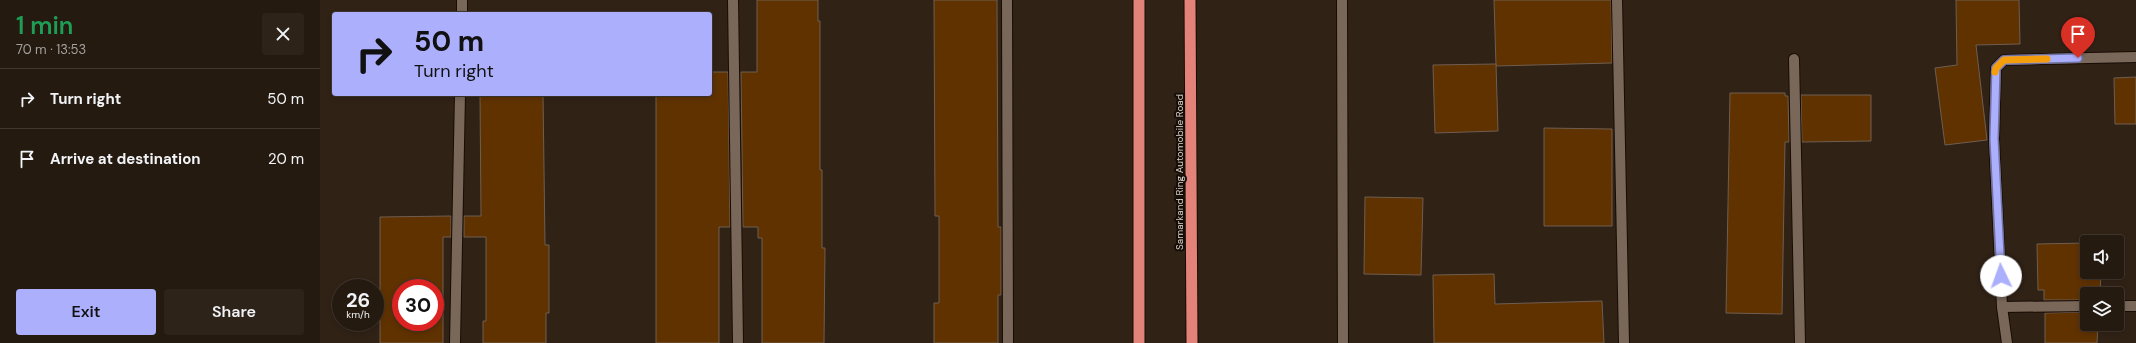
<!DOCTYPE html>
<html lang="en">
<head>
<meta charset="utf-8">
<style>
	body { margin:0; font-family:"DM Sans",sans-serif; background:#2d2319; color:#f1f3f6; height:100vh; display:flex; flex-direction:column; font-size:15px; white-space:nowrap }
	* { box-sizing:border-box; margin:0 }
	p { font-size:13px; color:#a3a19f }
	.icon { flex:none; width:22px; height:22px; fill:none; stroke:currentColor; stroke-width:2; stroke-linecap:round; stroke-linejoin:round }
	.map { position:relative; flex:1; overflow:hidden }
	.panel { display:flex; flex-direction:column; background:#251a10; width:320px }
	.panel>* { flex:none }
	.hud { position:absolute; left:12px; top:12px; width:380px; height:84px; border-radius:4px; box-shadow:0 2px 6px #0003,0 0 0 1px #423830; background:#acaffb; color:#111; overflow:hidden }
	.fabs { position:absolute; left:1760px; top:235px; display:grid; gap:8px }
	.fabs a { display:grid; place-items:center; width:44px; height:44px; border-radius:4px; background:#251a10; box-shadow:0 2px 6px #0003,0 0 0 1px #423830; font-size:20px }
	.speed { position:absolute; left:12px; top:279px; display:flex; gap:8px; font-size:20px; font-weight:700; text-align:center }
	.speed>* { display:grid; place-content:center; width:52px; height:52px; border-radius:50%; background:#251a10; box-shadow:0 2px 6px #0003,0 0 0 1px #423830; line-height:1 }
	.speed small { font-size:10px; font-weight:400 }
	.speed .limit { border:6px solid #d22; background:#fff; color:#111 }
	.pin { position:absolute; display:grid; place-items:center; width:34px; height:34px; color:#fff; margin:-41px -17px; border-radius:50% 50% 50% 0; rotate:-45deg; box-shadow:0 0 4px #0007 }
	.pin .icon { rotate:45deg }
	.me { position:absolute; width:44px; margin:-22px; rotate:357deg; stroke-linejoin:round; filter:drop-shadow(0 0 3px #0008) }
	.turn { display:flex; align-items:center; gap:14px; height:84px; padding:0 16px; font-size:18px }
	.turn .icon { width:52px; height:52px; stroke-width:2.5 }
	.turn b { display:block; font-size:28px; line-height:34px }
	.round { display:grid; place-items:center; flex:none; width:42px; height:42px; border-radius:4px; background:#2d2319 }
	.summary { display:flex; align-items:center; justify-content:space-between; height:68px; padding:0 16px }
	h1 { font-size:24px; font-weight:600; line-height:30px; color:#1e9e55 }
	.primary-button { display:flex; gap:8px; margin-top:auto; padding:8px 16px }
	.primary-button a { flex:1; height:46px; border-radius:4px; background:#acaffb; color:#111; font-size:16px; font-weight:600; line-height:46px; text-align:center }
	.primary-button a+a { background:#2d2319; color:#f1f3f6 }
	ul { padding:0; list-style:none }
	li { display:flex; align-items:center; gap:12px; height:60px; padding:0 16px; border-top:1px solid #423830 }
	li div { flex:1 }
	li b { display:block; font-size:15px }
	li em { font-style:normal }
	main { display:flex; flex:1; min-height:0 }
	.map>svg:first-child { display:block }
</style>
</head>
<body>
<main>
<section class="panel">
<div class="summary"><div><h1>1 min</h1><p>70 m · 13:53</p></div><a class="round"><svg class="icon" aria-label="close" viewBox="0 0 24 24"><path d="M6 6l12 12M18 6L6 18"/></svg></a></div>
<ul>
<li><svg class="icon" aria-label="right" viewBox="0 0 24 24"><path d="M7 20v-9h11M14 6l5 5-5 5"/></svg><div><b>Turn right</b></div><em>50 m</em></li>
<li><svg class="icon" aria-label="arrive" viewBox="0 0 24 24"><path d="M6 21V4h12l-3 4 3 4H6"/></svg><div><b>Arrive at destination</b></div><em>20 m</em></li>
</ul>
<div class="primary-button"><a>Exit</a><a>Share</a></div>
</section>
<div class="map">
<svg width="1816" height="343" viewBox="0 0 1816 343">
	<rect width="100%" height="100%" fill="#312216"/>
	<g fill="#603200" stroke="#6f5e50" fill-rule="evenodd">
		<path d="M437 0H498V21H500V170H502V248H505L504 343H442V238H438V227H423L421 72H437Z"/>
		<path d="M614 0H677L678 227H681V295H678V343H614V303H619V216H615Z"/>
		<path d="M1174 0H1291L1292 63 1176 66Z"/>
		<path d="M1636 0H1699L1700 44 1656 45 1667 140 1625 145 1615 68 1637 65Z"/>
		<path d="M1176 64 1178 131 1115 133 1113 65Z"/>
		<path d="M390 72H408L410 227H399V343H336V94H390Z"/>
		<path d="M1816 77V124H1795L1794 78Z"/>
		<path d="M1410 93H1465V96H1468L1469 142H1465L1462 314 1406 313Z"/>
		<path d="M160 94H223L225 245H229V313H226V343H163V321H166V237H144V216H161Z"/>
		<path d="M1481 95H1551V141L1482 142Z"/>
		<path d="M1224 128 1292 129V226H1224Z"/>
		<path d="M1045 197 1103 198 1101 275 1044 274Z"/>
		<path d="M131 216V237H123V343H60V217ZM81 288H115V322H81Z"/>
		<path d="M1767 243V272H1781L1780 294H1767V300H1724V290H1718L1717 244Z"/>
		<path d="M1174 274 1175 304 1282 301 1284 343H1114L1113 275Z"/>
		<path d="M1767 312V324H1778L1777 343H1725V313Z"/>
	</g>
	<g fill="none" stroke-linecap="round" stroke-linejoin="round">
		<g stroke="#180c03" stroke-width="12">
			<g id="minor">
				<path d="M413 0 418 343"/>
				<path d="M687 0 688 343"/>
				<path d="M1022 0 1023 343"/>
				<path d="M1297 0 1304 343"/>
				<path d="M142 14V0"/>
				<path d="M1474 59 1480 343"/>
				<path d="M1797 306H1816"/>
				<path d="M1682 307 1767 306"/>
				<path d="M135 343 140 94"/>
				<path d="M1687 343 1682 307 1674 139 1676 68 1684 60 1816 57"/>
			</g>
		</g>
		<g stroke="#180c03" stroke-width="13">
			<g id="trunk">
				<path d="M819 0V343"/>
				<path d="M870 0 872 343"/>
			</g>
		</g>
		<use href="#minor" stroke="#79685a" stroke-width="10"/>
		<use href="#trunk" stroke="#e28279" stroke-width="11"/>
	</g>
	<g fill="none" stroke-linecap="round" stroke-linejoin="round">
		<g stroke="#7072a3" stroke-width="10">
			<path id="route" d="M1681 276 1674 139 1676 68 1684 60 1758 58"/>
		</g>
		<use href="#route" stroke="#acaffb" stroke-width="7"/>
		<path stroke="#f59e0b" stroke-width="7" d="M1675 72 1676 68 1684 60 1727 59"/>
	</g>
	<g text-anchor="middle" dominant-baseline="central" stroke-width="4" stroke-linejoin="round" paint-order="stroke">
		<g font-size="10" fill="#dcd2ca" stroke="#140d08">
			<text transform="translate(859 172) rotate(-90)">Samarkand Ring Automobile Road</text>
		</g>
	</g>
</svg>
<div class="fabs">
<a><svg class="icon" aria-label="sound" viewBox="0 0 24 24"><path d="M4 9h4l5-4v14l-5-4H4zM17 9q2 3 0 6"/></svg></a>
<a><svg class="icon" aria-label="layers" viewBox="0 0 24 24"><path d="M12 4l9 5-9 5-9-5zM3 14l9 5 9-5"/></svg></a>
</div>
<div class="speed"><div>26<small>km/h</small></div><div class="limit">30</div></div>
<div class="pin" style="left:1758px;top:58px;background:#d93025"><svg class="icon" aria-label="arrive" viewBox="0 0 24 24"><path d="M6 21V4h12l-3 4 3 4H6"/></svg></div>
<svg class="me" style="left:1681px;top:276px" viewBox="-20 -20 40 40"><circle r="19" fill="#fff"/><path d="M0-13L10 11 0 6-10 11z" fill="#acaffb"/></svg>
<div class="hud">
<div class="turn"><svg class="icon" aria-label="right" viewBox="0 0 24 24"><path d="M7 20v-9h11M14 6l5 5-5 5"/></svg><div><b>50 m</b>Turn right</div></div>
</div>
</div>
</main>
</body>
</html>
